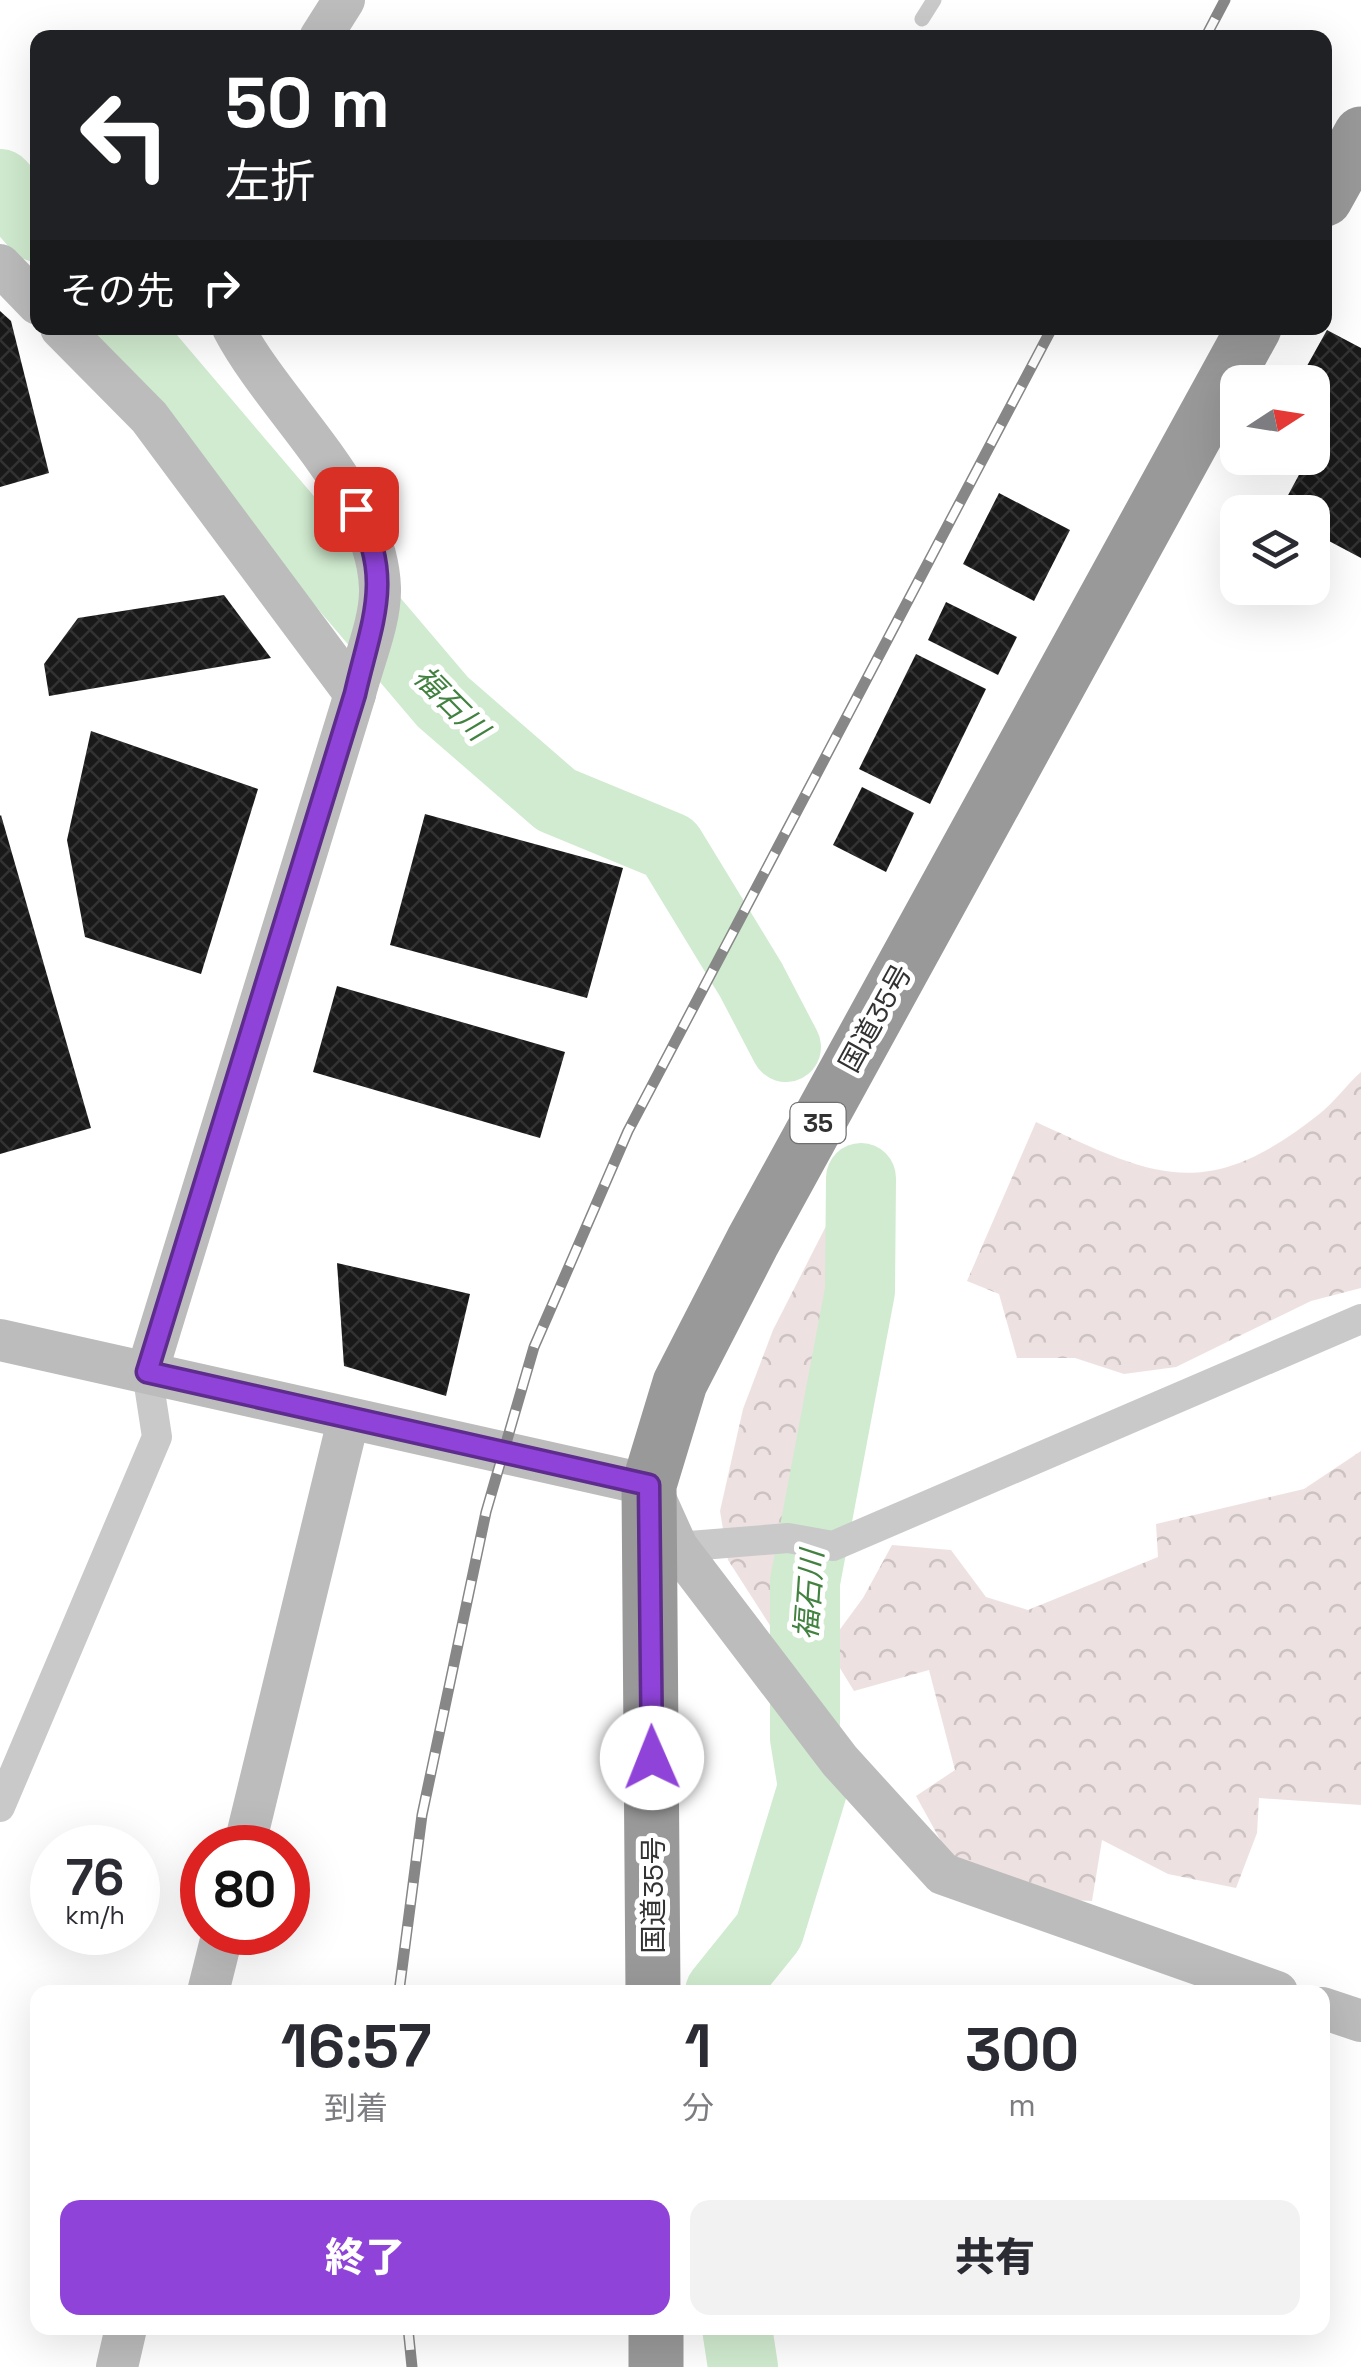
<!DOCTYPE html>
<html lang="ja">
<head>
<meta charset="utf-8">
<style>
	body { margin:0; font-family:"Space Grotesk","Noto Sans JP",sans-serif; background:#f2f2f3; color:#2b2b33; height:100vh; display:flex; flex-direction:column; font-size:38px; white-space:nowrap }
	* { box-sizing:border-box; margin:0 }
	p { font-size:32px; color:#7c7c81 }
	.icon { flex:none; width:55px; height:55px; fill:none; stroke:currentColor; stroke-width:2; stroke-linecap:round; stroke-linejoin:round }
	.map { position:relative; flex:1; overflow:hidden }
	.side { position:absolute; left:30px; top:1985px; width:1300px; height:350px; display:flex; flex-direction:column; background:#fff; border-radius:20px; box-shadow:0 10px 40px #0002 }
	.side>* { flex:none }
	.top-card { position:absolute; left:30px; top:30px; width:1302px; height:305px; border-radius:20px; box-shadow:0 10px 40px #0002; background:#202124; color:#fff; overflow:hidden }
	.needle { width:65px; rotate:78deg }
	.buttons { position:absolute; left:1220px; top:365px; display:grid; gap:20px }
	.buttons a { display:grid; place-items:center; width:110px; height:110px; border-radius:20px; background:#fff; box-shadow:0 10px 40px #0002; font-size:50px }
	.speed { position:absolute; left:30px; top:1825px; display:flex; gap:20px; font-size:50px; font-weight:700; text-align:center }
	.speed>* { display:grid; place-content:center; width:130px; height:130px; border-radius:50%; background:#fff; box-shadow:0 10px 40px #0002; line-height:1 }
	.speed small { font-size:25px; font-weight:400 }
	.speed .limit { border:15px solid #d22; background:#fff; color:#111 }
	.pin { position:absolute; display:grid; place-items:center; width:85px; height:85px; color:#fff; margin:-42px; border-radius:20px; box-shadow:0 5px 15px #0006 }
	.me { position:absolute; width:110px; margin:-55px; rotate:359deg; stroke-linejoin:round; filter:drop-shadow(0 0 8px #0008) }
	.turn { display:flex; align-items:center; gap:35px; height:210px; padding:0 30px; font-size:45px }
	.turn .icon { width:130px; height:130px; stroke-width:2.5 }
	.turn b { display:block; font-size:70px; line-height:85px }
	.then { display:flex; align-items:center; height:95px; padding:0 30px; background:#0003; gap:20px; font-size:38px }
	.eta { display:flex; justify-content:space-evenly; align-items:center; height:170px; text-align:center }
	.eta b { font-size:60px; font-weight:800; line-height:70px }
	.button { display:flex; gap:20px; margin-top:auto; padding:20px 30px }
	.button a { flex:1; height:115px; border-radius:20px; background:#8f43d9; color:#fff; font-size:40px; font-weight:800; line-height:115px; text-align:center }
	.button a+a { background:#f2f2f3; color:#2b2b33 }
	.map>svg:first-child { display:block }
</style>
</head>
<body>
<div class="map">
<svg width="1361" height="2367" viewBox="0 0 1361 2367">
	<defs>
		<pattern id="forest-crowns" width="20" height="18" patternUnits="userSpaceOnUse" patternTransform="scale(2.5)"><rect width="20" height="18" fill="#ede2e1"/><path d="M2 6a3 3 0 1 1 6 0M12 15a3 3 0 1 1 6 0" fill="none" stroke="#ccc2c2"/></pattern>
		<pattern id="building-cross-hatch" width="8" height="8" patternUnits="userSpaceOnUse" patternTransform="scale(2.5)"><rect width="8" height="8" fill="#191919"/><path d="M0 0l8 8M0 8l8-8" fill="none" stroke="#323232"/></pattern>
	</defs>
	<rect width="100%" height="100%" fill="#fff"/>
	<g fill="url(#forest-crowns)">
		<path d="M1361 1072V1288L1311 1301 1176 1367 1124 1374 1075 1358H1017L999 1294 967 1281 1036 1122C1155 1177 1205 1204 1318 1115 1334 1103 1346 1085 1361 1072Z"/>
		<path d="M849 1181 863 1193 784 1632 771 1627 728 1560 720 1511 743 1409 773 1330Z"/>
		<path d="M1361 1451V1805L1259 1798 1257 1833 1236 1888 1168 1874 1102 1840 1092 1901 1050 1899 953 1863 916 1796 955 1770 929 1670 854 1691 827 1647 863 1598 892 1545 951 1550 986 1597 1028 1610 1158 1557 1156 1524 1304 1489Z"/>
	</g>
	<g fill="none" stroke-linecap="round" stroke-linejoin="round">
		<g stroke="#d0ebcf" stroke-width="70">
			<path d="M0 184 38 227"/>
			<path d="M125 328 443 702 556 800 670 847 751 980 786 1047"/>
			<path d="M720 1992 769 1931 813 1787 805 1738V1582L860 1291 861 1178"/>
			<path d="M737 2328 743 2367"/>
		</g>
	</g>
	<g fill="url(#building-cross-hatch)">
		<path d="M0 311 11 321 49 473 0 487Z"/>
		<path d="M1327 330 1361 348V558L1312 532V512H1279L1308 458H1312L1330 418 1312 408V382H1298Z"/>
		<path d="M999 493 1070 530 1034 601 963 564Z"/>
		<path d="M224 595 271 658 49 696 44 664 78 618Z"/>
		<path d="M946 602 1017 637 998 675 928 640Z"/>
		<path d="M916 654 986 689 930 804 859 769Z"/>
		<path d="M91 731 258 789 201 974 85 937 67 840Z"/>
		<path d="M862 787 914 813 886 872 833 845Z"/>
		<path d="M425 814 623 868 587 998 390 945Z"/>
		<path d="M1 815 91 1128 0 1154V816Z"/>
		<path d="M337 986 565 1052 540 1138 313 1072Z"/>
		<path d="M337 1263 470 1294 446 1396 344 1366Z"/>
	</g>
	<g fill="none" stroke-linecap="round" stroke-linejoin="round">
		<path stroke="#c9c9c9" stroke-width="15" d="M922 19 934 0"/>
		<g stroke="#c9c9c9" stroke-width="30">
			<path d="M677 1547 788 1538 833 1546 1361 1319"/>
			<path d="M0 1807 157 1437 147 1372"/>
		</g>
		<g stroke="#bcbcbc" stroke-width="42">
			<path d="M320 38 344 0"/>
			<path d="M0 265 38 304"/>
			<path d="M61 328 149 417 355 694"/>
			<path d="M0 1340 649 1485 677 1547 840 1761 943 1874 1277 1992"/>
			<path d="M147 1372 355 694C363 662 381 621 380 588 377 493 276 410 233 328"/>
			<path d="M244 1848 348 1421"/>
			<path d="M208 1992 223 1932"/>
			<path d="M1322 2008 1361 2021"/>
			<path d="M117 2367 126 2328"/>
		</g>
		<g stroke="#999" stroke-width="55">
			<path d="M1325 199 1361 134"/>
			<path d="M653 1992 649 1485 680 1383 753 1241 1254 328"/>
			<path d="M656 2328V2367"/>
		</g>
		<g stroke="#878787" stroke-width="11">
			<g id="rail">
				<path d="M1205 38 1225 0"/>
				<path d="M399 1992 422 1815 486 1512 534 1347 628 1131 1052 328"/>
				<path d="M408 2328 412 2367"/>
			</g>
		</g>
		<use href="#rail" stroke="#fff" stroke-width="8" stroke-dasharray="22" stroke-linecap="butt"/>
	</g>
	<g fill="none" stroke-linecap="round" stroke-linejoin="round">
		<g stroke="#5d2c8d" stroke-width="25">
			<path id="route" d="M356 509C395 578 371 623 355 694L147 1372 649 1485 652 1758"/>
		</g>
		<use href="#route" stroke="#8f43d9" stroke-width="18"/>
	</g>
	<g text-anchor="middle" dominant-baseline="central" stroke-width="10" stroke-linejoin="round" paint-order="stroke">
		<rect fill="#fff" stroke="#707070" stroke-width="2.5" x="790.5" y="1103" width="55" height="40" rx="8"/>
		<g font-size="25" font-weight="bold" fill="#323232">
			<text x="818" y="1123">35</text>
		</g>
		<g font-size="28" fill="#323232" stroke="#fff">
			<text transform="translate(875 1018) rotate(-61)">国道35号</text>
			<text transform="translate(653 1895) rotate(-90)">国道35号</text>
		</g>
		<g font-size="30" font-style="italic" fill="#428240" stroke="#fff">
			<text transform="translate(451 703) rotate(45)">福石川</text>
			<text transform="translate(809 1595) rotate(-86)">福石川</text>
		</g>
	</g>
</svg>
<div class="buttons">
<a><svg class="needle" viewBox="-14 -14 28 28"><path d="M0-13l5 13h-10z" fill="#e53935"/><path d="M0 13l5-13h-10z" fill="#7c7c81"/></svg></a>
<a><svg class="icon" aria-label="layers" viewBox="0 0 24 24"><path d="M12 4l9 5-9 5-9-5zM3 14l9 5 9-5"/></svg></a>
</div>
<div class="speed"><div>76<small>km/h</small></div><div class="limit">80</div></div>
<div class="pin" style="left:356px;top:509px;background:#d93025"><svg class="icon" aria-label="arrive" viewBox="0 0 24 24"><path d="M6 21V4h12l-3 4 3 4H6"/></svg></div>
<svg class="me" style="left:652px;top:1758px" viewBox="-20 -20 40 40"><circle r="19" fill="#fff"/><path d="M0-13L10 11 0 6-10 11z" fill="#8f43d9"/></svg>
<div class="top-card">
<div class="turn"><svg class="icon" aria-label="left" viewBox="0 0 24 24"><path d="M17 20v-9H6M10 6l-5 5 5 5"/></svg><div><b>50 m</b>左折</div></div>
<div class="then">その先<svg class="icon" aria-label="right" viewBox="0 0 24 24"><path d="M7 20v-9h11M14 6l5 5-5 5"/></svg></div>
</div>
<section class="side">
<div class="eta">
<div><b>16:57</b><p>到着</p></div>
<div><b>1</b><p>分</p></div>
<div><b>300</b><p>m</p></div>
</div>
<div class="button"><a>終了</a><a>共有</a></div>
</section>
</div>
</body>
</html>
